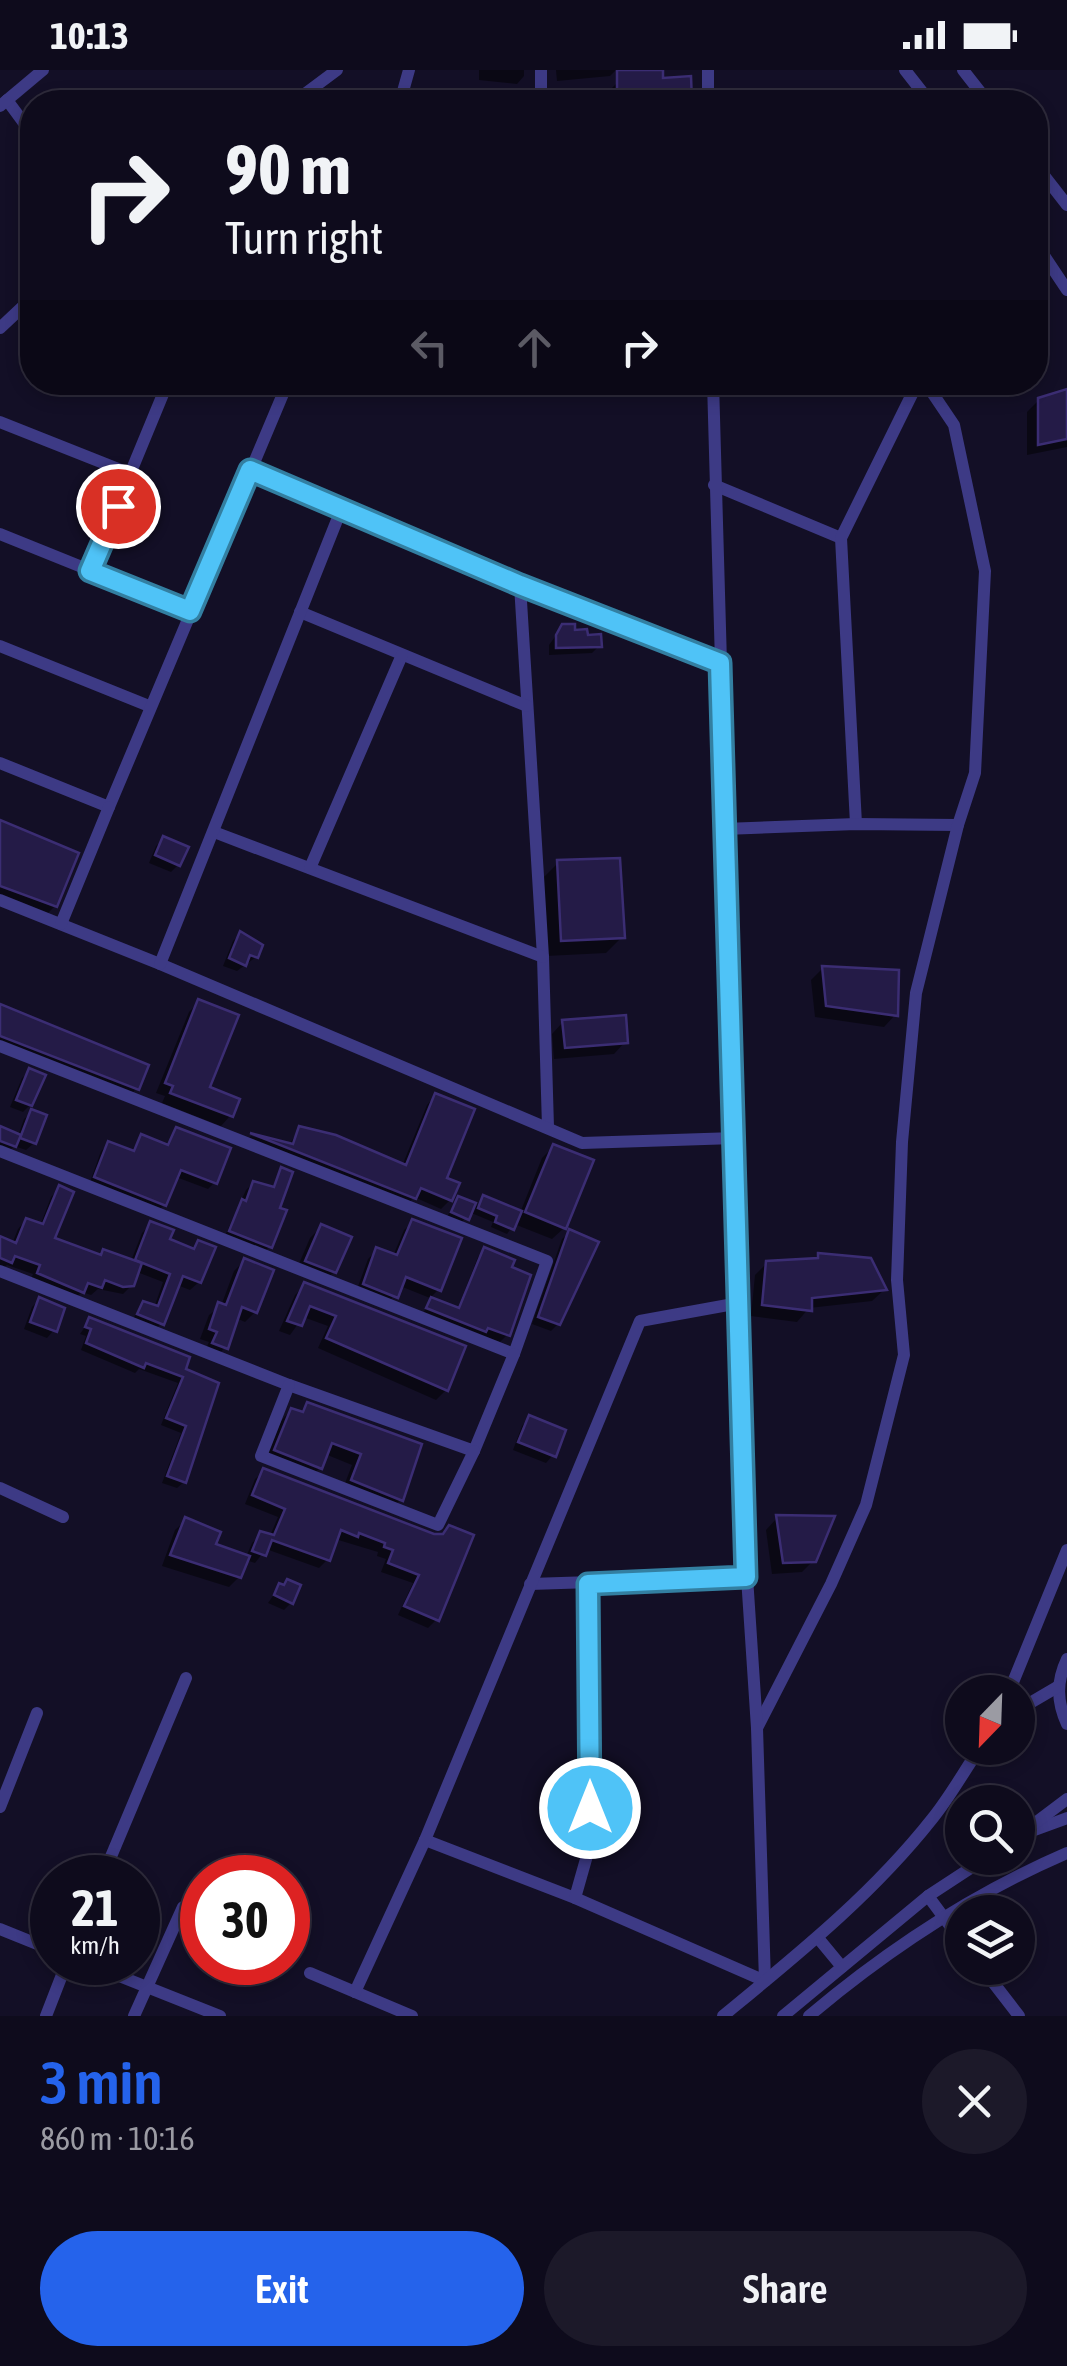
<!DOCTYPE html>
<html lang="en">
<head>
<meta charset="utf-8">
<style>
	body { margin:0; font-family:"Asap Condensed",sans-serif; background:#1c1929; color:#f1f3f6; height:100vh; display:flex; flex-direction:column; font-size:38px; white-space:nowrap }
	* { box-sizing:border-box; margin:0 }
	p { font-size:32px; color:#9b9ba3 }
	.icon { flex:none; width:55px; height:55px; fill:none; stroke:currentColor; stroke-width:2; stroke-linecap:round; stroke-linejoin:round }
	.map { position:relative; height:1946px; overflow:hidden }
	.details { display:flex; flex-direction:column; background:#0e0b1c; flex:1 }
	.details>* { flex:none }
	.top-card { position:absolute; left:20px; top:20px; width:1028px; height:305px; border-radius:40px; box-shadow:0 5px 15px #0003,0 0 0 2px #2e2b3b; background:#0e0b1c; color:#f1f3f6; overflow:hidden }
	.needle { width:65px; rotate:203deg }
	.tools { position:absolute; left:945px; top:1605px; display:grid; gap:20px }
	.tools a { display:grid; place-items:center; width:90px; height:90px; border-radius:50%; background:#0e0b1c; box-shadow:0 5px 15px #0003,0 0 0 2px #2e2b3b; font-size:50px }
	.speed { position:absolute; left:30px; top:1785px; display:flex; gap:20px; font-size:50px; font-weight:700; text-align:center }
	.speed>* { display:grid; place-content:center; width:130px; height:130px; border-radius:50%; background:#0e0b1c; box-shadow:0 5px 15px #0003,0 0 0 2px #2e2b3b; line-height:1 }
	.speed small { font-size:25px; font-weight:400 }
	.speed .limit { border:15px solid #d22; background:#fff; color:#111 }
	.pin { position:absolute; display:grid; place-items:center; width:85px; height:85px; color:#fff; margin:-42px; border:5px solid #fff; border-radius:50%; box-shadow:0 2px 10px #0007 }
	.me { position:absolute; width:110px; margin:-55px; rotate:0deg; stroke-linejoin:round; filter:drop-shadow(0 0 8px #0008) }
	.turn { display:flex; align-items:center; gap:35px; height:210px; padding:0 40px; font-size:45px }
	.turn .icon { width:130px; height:130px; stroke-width:2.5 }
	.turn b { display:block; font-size:70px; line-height:85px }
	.lanes { display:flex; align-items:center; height:95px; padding:0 40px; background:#0003; justify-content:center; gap:50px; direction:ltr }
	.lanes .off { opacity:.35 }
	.round { display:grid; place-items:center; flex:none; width:105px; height:105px; border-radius:52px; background:#1c1929 }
	.head { display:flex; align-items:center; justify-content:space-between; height:170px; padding:0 40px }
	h1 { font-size:60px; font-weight:600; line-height:75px; color:#2563eb }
	.button { display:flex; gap:20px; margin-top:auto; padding:20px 40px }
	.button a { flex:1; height:115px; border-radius:60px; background:#2563eb; color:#fff; font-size:40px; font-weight:600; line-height:115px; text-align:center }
	.button a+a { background:#1c1929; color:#f1f3f6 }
	.status { display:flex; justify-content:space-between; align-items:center; height:70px; padding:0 50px; background:#0e0b1c; direction:ltr }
	.status svg { height:28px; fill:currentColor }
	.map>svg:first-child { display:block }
</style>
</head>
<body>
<div class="status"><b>10:13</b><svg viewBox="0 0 49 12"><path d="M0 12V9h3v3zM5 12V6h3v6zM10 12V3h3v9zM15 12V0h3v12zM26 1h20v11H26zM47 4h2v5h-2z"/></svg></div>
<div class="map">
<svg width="1067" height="1946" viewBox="0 0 1067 1946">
	<rect width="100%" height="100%" fill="#130f26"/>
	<g fill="#0007">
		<path d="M479 0H524V6L517 14 479 10Z"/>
		<path d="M556 0H616L610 6 557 11Z"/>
		<path d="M688 9 690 32H606V24L618 12Z"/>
		<path d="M1067 322V377L1027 385V342L1039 330Z"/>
		<path d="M563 556 572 563 599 576 592 583 549 585V575Z"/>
		<path d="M0 753 55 836 43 848 0 831Z"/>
		<path d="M164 769 178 795 171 802 149 793 156 776Z"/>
		<path d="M558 793 622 867 606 883 546 886 542 809Z"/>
		<path d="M240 864 256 887 237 901 223 896 233 871Z"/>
		<path d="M823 898 895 945 884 957 815 947 811 910Z"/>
		<path d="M199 932 207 1019 230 1046 221 1056 162 1033 165 1026 156 1023 189 942Z"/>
		<path d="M0 937 137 1018 130 1025 0 975Z"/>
		<path d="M563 952 625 972 614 984 554 989 552 964Z"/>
		<path d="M30 1001V1035L23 1042 10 1037 22 1008Z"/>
		<path d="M435 1026 444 1109 450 1130 441 1139 414 1127 406 1136 244 1073 251 1066 288 1076 300 1059 402 1096 427 1035Z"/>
		<path d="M32 1042 34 1073 26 1080 14 1076 7 1083 0 1081V1064L18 1066 24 1049Z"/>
		<path d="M176 1059 215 1112 208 1119 176 1107 164 1135 157 1142 89 1115 101 1081 109 1074 131 1082 141 1067 165 1077Z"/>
		<path d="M554 1076 564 1158 552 1169 514 1154 507 1164 491 1157 493 1152 469 1142 460 1155 445 1150 458 1129 477 1136 484 1128 520 1143 542 1088Z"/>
		<path d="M282 1100 270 1176 263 1183 224 1168 246 1120 253 1113 271 1119Z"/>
		<path d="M60 1118 52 1169 98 1187 104 1181 131 1191 142 1163 151 1154 167 1170 191 1180 198 1173 199 1212 190 1220 177 1215 162 1253 153 1261 130 1253 143 1234 154 1238 163 1212 137 1202 132 1215 123 1224 98 1219 91 1225 82 1222 73 1230 30 1212 33 1204 7 1195 0 1200V1169L12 1174 18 1159 26 1150 40 1156 51 1127Z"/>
		<path d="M413 1152 439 1219 430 1228 400 1216 387 1235 356 1222 368 1189 377 1180 393 1186 404 1160Z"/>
		<path d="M321 1157 334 1202 322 1213 295 1203 310 1168Z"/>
		<path d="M570 1162 558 1254 551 1261 532 1254 562 1169Z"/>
		<path d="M485 1180 509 1199 528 1207 507 1265 500 1272 421 1246 432 1230 457 1240 478 1187Z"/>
		<path d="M818 1185 884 1220 872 1231 809 1238 797 1252 751 1246 755 1205 767 1193 813 1191Z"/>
		<path d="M244 1191 255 1242 245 1252 236 1248 226 1277 215 1287 204 1283 209 1272 200 1269 209 1245 221 1236 234 1201Z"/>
		<path d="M305 1215 446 1320 436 1330 318 1278 328 1256 303 1247 290 1265 279 1261 295 1225Z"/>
		<path d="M39 1230 54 1260 47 1268 24 1259 32 1237Z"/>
		<path d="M90 1250 182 1301 215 1314 184 1412 177 1418 162 1413 181 1363 161 1355 178 1313 139 1299 135 1303 81 1280 86 1266 80 1264Z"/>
		<path d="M307 1335 406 1406 401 1429 390 1440 342 1421 352 1395 325 1384 320 1398 309 1408 265 1391 281 1351 291 1340 299 1343Z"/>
		<path d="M529 1348 553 1385 546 1393 513 1380 522 1356Z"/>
		<path d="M264 1401 434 1467 437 1549 428 1558 398 1545 413 1513 381 1502 386 1489 377 1486 378 1482 335 1469 328 1489 319 1498 266 1479 255 1493 246 1490 239 1507 229 1517 162 1496 175 1460 186 1450 213 1475 246 1487 252 1473 261 1464 270 1466 278 1447 245 1434 255 1409Z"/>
		<path d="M777 1448 814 1490 802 1502 772 1504 766 1460Z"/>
		<path d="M280 1516 291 1533 284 1540 268 1533Z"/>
	</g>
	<g fill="#241b47" stroke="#3b2d73" stroke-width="2.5">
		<path d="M617 0H663V8L691 6 692 32H617Z"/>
		<path d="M1067 319V369L1038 375V328Z"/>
		<path d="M562 554H575V560L587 559 588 565 601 564 602 577 556 578V565Z"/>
		<path d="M0 750 79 783 57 837 0 816Z"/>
		<path d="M163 766 189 777 180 796 155 785Z"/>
		<path d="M620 788 625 868 561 871 557 790Z"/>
		<path d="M240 861 263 875 258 888 250 885 246 896 229 888Z"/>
		<path d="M822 896 899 900 898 946 826 936Z"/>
		<path d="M198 929 239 945 210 1017 240 1029 233 1047 170 1023 173 1016 165 1013Z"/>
		<path d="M0 934 149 995 139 1020 0 966Z"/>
		<path d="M626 945 628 973 565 978 562 950Z"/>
		<path d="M29 998 46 1005 32 1036 16 1030Z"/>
		<path d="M435 1023 475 1039 447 1108 460 1113 452 1131 421 1118 416 1129 250 1063 293 1074 299 1056 336 1065 406 1095Z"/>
		<path d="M31 1039 47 1045 36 1074 20 1068Z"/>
		<path d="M0 1056 21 1065 16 1077 0 1071Z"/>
		<path d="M176 1057 231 1078 217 1114 181 1100 166 1136 94 1107 108 1071 134 1081 141 1064 168 1075Z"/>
		<path d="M553 1074 594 1090 566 1159 525 1142Z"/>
		<path d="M281 1097 293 1102 280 1138 287 1140 272 1178 229 1161 242 1129 246 1131 253 1111 274 1117Z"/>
		<path d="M59 1115 74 1122 55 1168 101 1185 103 1179 142 1193 134 1216 123 1217 105 1210 102 1218 88 1213 84 1223 37 1203 40 1195 15 1186 12 1193 0 1188V1166L16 1173 26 1148 43 1154Z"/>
		<path d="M483 1125 522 1141 514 1160 495 1152 497 1146 478 1138Z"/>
		<path d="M458 1126 476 1133 469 1150 451 1142Z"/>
		<path d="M412 1149 462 1168 441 1221 406 1207 398 1228 363 1214 376 1177 397 1185Z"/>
		<path d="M150 1151 174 1160 170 1169 194 1179 198 1170 216 1177 201 1213 183 1206 164 1255 137 1244 143 1231 158 1236 170 1204 135 1190Z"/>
		<path d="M321 1154 352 1167 336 1203 305 1191Z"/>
		<path d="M569 1159 599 1172 560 1255 538 1247Z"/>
		<path d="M484 1177 515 1190 512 1197 531 1205 510 1266 488 1258 486 1262 426 1238 431 1227 459 1238Z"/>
		<path d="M818 1183 871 1188 887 1220 812 1228V1241L762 1235 766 1191 818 1188Z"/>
		<path d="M244 1188 274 1200 257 1243 242 1237 228 1279 212 1273 217 1262 209 1259 218 1232 226 1235Z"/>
		<path d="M304 1212 466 1276 448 1321 326 1268 336 1246 310 1236 302 1256 287 1251Z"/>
		<path d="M39 1227 65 1238 57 1262 30 1252Z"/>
		<path d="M89 1247 190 1287 186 1299 219 1313 186 1413 167 1406 186 1356 166 1348 183 1307 146 1293 144 1298 86 1273 91 1259 85 1257Z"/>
		<path d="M307 1332 422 1374 403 1431 351 1410 361 1384 332 1373 322 1399 274 1380 291 1338 303 1342Z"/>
		<path d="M529 1345 566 1360 556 1387 518 1372Z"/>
		<path d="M263 1398 434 1464H443L449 1455 474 1465 439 1551 404 1536 419 1505 388 1493 393 1480 384 1477 385 1473 359 1463 358 1467 341 1460 330 1491 272 1470 266 1486 252 1481 260 1461 274 1465 285 1439 252 1425Z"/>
		<path d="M776 1445 835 1446 816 1492 783 1493Z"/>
		<path d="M185 1447 221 1462 216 1474 250 1486 241 1508 170 1485Z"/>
		<path d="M287 1509 301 1515 293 1534 274 1525 279 1513 284 1515Z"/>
	</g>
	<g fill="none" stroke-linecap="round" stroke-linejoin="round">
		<g stroke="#3d3a85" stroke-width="12">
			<path d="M541 0V32"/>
			<path d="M708 0V32"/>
			<path d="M905 0 930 32"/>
			<path d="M963 0 988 32"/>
			<path d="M7 30 32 64"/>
			<path d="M294 32 337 0"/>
			<path d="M400 32 409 0"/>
			<path d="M0 36 43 0"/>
			<path d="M1035 94 1067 135"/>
			<path d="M1035 172 1067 220"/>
			<path d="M0 258 32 228"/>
			<path d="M0 352 131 404"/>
			<path d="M250 400 520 515 720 593"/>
			<path d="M714 415 841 468"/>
			<path d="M0 464 191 541"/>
			<path d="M90 501 168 312"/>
			<path d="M520 515 543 887 548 1057"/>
			<path d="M300 542 527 636"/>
			<path d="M0 576 149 636"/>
			<path d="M0 693 109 737 288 312"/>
			<path d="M856 754 841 468 918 312"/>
			<path d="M724 759 856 754 958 755"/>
			<path d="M214 762 543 887"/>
			<path d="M310 798 402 585"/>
			<path d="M0 830 160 894 582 1073 735 1068"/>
			<path d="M61 854 109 737"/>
			<path d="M160 894 341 440"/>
			<path d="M0 976 547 1191 514 1284 0 1081"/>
			<path d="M0 1201 289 1315 474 1381 514 1284"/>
			<path d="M289 1315 261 1386 438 1455 474 1381"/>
			<path d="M0 1418 63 1447"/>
			<path d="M530 1514 747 1507"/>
			<path d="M1067 1589C1056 1612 1057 1632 1067 1654"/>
			<path d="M1009 1622 1067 1480"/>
			<path d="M1018 1640 1059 1616"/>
			<path d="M757 1658 831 1514 866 1435 904 1285 897 1210 902 1072 916 923 958 755 975 703 985 501 954 355 925 312"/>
			<path d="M0 1737 37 1643"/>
			<path d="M1032 1761 1067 1748"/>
			<path d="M1018 1766 1067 1729"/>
			<path d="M425 1770 575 1828 765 1911 757 1658 747 1507 713 312"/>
			<path d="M102 1808 186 1608"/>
			<path d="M928 1826 962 1872"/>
			<path d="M575 1828 590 1775 588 1513"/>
			<path d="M0 1859 52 1880"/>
			<path d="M818 1868 842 1897"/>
			<path d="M84 1892 220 1946"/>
			<path d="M982 1898 1019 1946"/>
			<path d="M310 1903 412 1946"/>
			<path d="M355 1922 425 1770 640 1251 739 1233"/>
			<path d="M46 1946 67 1892"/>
			<path d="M134 1946 183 1837"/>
			<path d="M723 1946C797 1885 872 1825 932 1749 950 1727 964 1701 980 1678"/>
			<path d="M783 1946 928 1826 986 1788"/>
			<path d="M809 1946C886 1881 974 1823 1067 1783"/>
		</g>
	</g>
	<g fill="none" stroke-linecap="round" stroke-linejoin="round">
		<g stroke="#337fa1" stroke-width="25">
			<path id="route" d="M118 436 90 501 190 541 250 400 520 515 720 593 746 1507 588 1514 590 1738"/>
		</g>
		<use href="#route" stroke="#4fc3f7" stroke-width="18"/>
	</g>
</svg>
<div class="tools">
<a><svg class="needle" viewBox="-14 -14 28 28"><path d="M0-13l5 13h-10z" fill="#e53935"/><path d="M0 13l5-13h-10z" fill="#9b9ba3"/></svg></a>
<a><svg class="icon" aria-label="search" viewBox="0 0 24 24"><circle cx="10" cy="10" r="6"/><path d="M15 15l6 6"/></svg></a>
<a><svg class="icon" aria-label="layers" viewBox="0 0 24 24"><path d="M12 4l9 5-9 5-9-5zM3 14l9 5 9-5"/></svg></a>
</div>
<div class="speed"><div>21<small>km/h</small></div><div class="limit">30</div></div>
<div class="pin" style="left:118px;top:436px;background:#d93025"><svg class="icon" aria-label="arrive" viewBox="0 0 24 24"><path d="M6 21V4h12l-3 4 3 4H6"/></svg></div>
<svg class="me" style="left:590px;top:1738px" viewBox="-20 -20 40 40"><circle r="17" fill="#4fc3f7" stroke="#fff" stroke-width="3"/><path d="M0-11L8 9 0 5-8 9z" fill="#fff"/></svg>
<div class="top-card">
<div class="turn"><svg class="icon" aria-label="right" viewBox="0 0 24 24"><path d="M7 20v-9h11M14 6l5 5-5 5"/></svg><div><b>90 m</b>Turn right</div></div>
<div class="lanes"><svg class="icon off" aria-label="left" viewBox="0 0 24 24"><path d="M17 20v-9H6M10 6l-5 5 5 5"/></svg><svg class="icon off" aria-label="ahead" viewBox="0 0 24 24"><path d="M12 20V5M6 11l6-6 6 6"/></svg><svg class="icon" aria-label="right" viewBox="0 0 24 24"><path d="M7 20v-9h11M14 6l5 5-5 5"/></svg></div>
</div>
</div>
<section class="details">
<div class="head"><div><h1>3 min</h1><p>860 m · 10:16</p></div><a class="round"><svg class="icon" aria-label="close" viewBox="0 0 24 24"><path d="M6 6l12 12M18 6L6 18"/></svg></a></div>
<div class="button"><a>Exit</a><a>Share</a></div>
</section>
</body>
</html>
